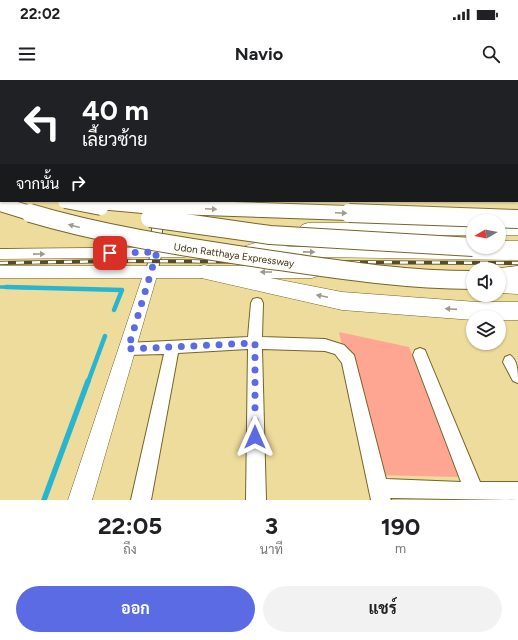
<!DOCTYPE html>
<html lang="th">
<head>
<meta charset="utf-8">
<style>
	body { margin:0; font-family:Figtree,Sarabun,sans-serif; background:#f2f2f2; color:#202124; height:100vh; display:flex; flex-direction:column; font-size:15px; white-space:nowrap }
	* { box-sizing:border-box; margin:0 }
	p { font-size:13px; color:#757577 }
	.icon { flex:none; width:22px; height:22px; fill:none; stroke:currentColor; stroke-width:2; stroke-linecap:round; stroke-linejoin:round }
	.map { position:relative; height:420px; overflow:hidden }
	.details { display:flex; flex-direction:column; background:#fff; flex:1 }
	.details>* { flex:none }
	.banner { position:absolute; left:0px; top:0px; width:518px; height:122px; box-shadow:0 1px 3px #0004; background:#202124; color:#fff; overflow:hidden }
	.needle { width:26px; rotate:260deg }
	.controls { position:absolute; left:466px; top:134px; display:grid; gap:8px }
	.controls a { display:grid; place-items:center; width:40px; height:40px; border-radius:50%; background:#fff; box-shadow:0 1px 3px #0004; font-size:20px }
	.pin { position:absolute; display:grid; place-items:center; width:34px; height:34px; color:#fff; margin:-17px; border-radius:8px; box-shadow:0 2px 6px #0006 }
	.me { position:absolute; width:44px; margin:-22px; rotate:0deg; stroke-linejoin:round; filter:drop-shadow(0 0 3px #0008) }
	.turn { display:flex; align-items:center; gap:14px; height:84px; padding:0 16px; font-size:18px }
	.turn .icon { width:52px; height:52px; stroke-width:2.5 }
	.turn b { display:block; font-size:28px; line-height:34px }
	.then { display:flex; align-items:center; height:38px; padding:0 16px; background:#0003; gap:8px; font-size:15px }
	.eta { display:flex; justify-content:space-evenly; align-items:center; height:68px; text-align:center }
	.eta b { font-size:24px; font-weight:700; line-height:28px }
	.cta { display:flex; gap:8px; margin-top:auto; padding:8px 16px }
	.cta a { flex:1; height:46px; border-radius:24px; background:#5b6be3; color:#fff; font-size:16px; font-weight:700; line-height:46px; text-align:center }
	.cta a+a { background:#f2f2f2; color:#202124 }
	.status { display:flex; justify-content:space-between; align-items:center; height:28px; padding:0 20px; background:#fff; direction:ltr }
	.status svg { height:11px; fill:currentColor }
	header { display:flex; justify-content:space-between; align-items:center; height:52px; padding:0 16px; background:#fff; font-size:18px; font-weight:700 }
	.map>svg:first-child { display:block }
</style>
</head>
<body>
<div class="status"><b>22:02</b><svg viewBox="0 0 49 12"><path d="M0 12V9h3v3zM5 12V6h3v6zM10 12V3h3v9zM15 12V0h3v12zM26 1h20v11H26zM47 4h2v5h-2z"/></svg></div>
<header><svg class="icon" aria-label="menu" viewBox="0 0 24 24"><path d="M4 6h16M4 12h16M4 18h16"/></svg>Navio<svg class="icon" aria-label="search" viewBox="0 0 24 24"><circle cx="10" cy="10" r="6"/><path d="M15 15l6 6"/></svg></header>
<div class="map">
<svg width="518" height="420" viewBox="0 0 518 420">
	<rect width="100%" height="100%" fill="#eedc9c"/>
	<path fill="#fea692" d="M339 252 409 267 459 397 371 395Z"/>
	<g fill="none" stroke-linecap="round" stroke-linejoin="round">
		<path stroke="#27b5cf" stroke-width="3.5" d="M0 207 47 208"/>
		<g stroke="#27b5cf" stroke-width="4.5">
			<path d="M6 207 122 210 114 230"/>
			<path d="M88 302 105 256"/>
		</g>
		<path stroke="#27b5cf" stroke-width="5.5" d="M44 420 88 301"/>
		<g stroke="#776527" stroke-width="2">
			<g id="minor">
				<path d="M161 131 166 134 162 147V172L157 192 155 195H147L145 192 152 172V147L156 134Z"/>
				<path d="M257 218 261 219 263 223 262 257 325 259 344 265 354 275 386 399 461 402 413 275 415 270 420 268 425 270 427 275 480 402H518V420L390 418 391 420H371L342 283 335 274 325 271 262 269 266 420H246L248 269 178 273 151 420H131L164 274 127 275 122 273 120 269 122 265 127 263 248 257 251 223 253 219Z"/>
				<path d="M510 275C518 280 518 293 518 303L513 301 503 282 505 277Z"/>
			</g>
		</g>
		<g stroke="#776527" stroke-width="1">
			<path id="tertiary" d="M151 187 156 188 158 192 92 420H68L144 192 146 188Z"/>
		</g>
		<g stroke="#776527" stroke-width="1">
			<g id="secondary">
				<path d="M252 166 518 170V180L252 176 247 175 244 171 247 167Z"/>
				<path d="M184 167 189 168 192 172 189 176 184 177 0 179V169Z"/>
				<path d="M0 186H312L318 188 320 192 318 196 312 198H0Z"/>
				<path d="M518 186V198L499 199V189H493Z"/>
			</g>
		</g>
		<g stroke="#776527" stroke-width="1">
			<g id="motorway">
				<rect x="0" y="100" width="1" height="9"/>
				<path d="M308 143H473V155H308L302 153 299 149 302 145Z"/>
				<rect x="499" y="143" width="19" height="12"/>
				<path d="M299 153 305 155 308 159 305 163 285 167 252 177 245 176 243 171 245 166 283 155Z"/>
				<path d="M499 161H518V173H482L475 171 473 167H499Z"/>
				<path d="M204 185 342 212 477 222H518V240H499V237H473V240L342 230 197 197 194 192 197 187Z"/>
				<path d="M499 197 518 198V214L499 213Z"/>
			</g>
		</g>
		<use href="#minor" fill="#fff" fill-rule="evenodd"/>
		<use href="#tertiary" fill="#fff" fill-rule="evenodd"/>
		<use href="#secondary" fill="#fff" fill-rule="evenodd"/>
		<use href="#motorway" fill="#fff" fill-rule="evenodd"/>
		<g stroke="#554c2d" stroke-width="4">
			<path id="rail" d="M0 183 117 181 518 183"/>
		</g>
		<use href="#rail" stroke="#fffdf7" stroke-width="2.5" stroke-dasharray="8" stroke-linecap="butt"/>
		<g stroke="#776527" stroke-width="16" stroke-linecap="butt">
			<g id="motorway-bridge-far1">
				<path d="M65 121 101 128"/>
				<path d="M88 121 143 126 378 134"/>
				<path d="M0 124 33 134"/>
			</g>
		</g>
		<g stroke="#776527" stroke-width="20" stroke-linecap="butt">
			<g id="motorway-bridge">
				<path d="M30 133C107 156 186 167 265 179 334 189 404 200 473 200"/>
				<path d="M349 133 518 139"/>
				<path d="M150 138 270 155 473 167"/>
			</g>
		</g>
		<use href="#motorway-bridge-far1" stroke="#fff" stroke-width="14"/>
		<use href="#motorway-bridge" stroke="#fff" stroke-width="18"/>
	</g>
	<defs><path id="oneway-solid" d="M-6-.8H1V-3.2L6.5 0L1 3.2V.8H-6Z"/></defs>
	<g fill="#9d9a8c">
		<use href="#oneway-solid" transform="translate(211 129) rotate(2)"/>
		<use href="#oneway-solid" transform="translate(341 133) rotate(2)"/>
		<use href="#oneway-solid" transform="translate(74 146) rotate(-165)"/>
		<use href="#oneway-solid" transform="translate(309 172) rotate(1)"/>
		<use href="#oneway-solid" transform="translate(39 174) rotate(-1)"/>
		<use href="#oneway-solid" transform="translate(266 192) rotate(-180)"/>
		<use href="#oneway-solid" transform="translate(322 216) rotate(-168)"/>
		<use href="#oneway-solid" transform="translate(451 229) rotate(-176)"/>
	</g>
	<linearGradient id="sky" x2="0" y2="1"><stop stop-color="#5bb4de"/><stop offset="0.56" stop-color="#f7efd2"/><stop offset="1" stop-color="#f7efd2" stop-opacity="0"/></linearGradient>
	<rect width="518" height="134" fill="url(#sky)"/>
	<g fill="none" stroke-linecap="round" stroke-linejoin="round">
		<path stroke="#5b6be3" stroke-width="7" stroke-dasharray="0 12.6" d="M110 173 157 172 128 269 255 263V357"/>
	</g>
	<g text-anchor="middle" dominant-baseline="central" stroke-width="3.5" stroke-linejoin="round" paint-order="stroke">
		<g font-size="10" fill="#3b341a" stroke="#fffdf7">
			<text transform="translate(234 175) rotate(8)">Udon Ratthaya Expressway</text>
		</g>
	</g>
</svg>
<div class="controls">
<a><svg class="needle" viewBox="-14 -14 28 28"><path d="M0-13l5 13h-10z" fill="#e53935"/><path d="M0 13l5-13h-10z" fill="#757577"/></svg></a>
<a><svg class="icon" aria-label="sound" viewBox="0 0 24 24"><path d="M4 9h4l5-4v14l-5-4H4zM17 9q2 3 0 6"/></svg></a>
<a><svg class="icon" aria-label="layers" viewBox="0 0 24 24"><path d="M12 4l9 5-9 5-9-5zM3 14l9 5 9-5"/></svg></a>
</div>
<div class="pin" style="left:110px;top:173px;background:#d93025"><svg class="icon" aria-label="arrive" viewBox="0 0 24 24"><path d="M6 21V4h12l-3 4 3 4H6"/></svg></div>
<svg class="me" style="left:255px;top:357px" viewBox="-20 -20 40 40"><path d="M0-17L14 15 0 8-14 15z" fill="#5b6be3" stroke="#fff" stroke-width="4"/></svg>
<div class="banner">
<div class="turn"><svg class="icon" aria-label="left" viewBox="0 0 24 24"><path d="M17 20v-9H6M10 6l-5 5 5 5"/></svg><div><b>40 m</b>เลี้ยวซ้าย</div></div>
<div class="then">จากนั้น<svg class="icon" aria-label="right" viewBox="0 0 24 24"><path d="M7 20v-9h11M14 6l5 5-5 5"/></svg></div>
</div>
</div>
<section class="details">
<div class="eta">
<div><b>22:05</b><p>ถึง</p></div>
<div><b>3</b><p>นาที</p></div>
<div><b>190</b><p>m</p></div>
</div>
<div class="cta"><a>ออก</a><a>แชร์</a></div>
</section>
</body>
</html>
